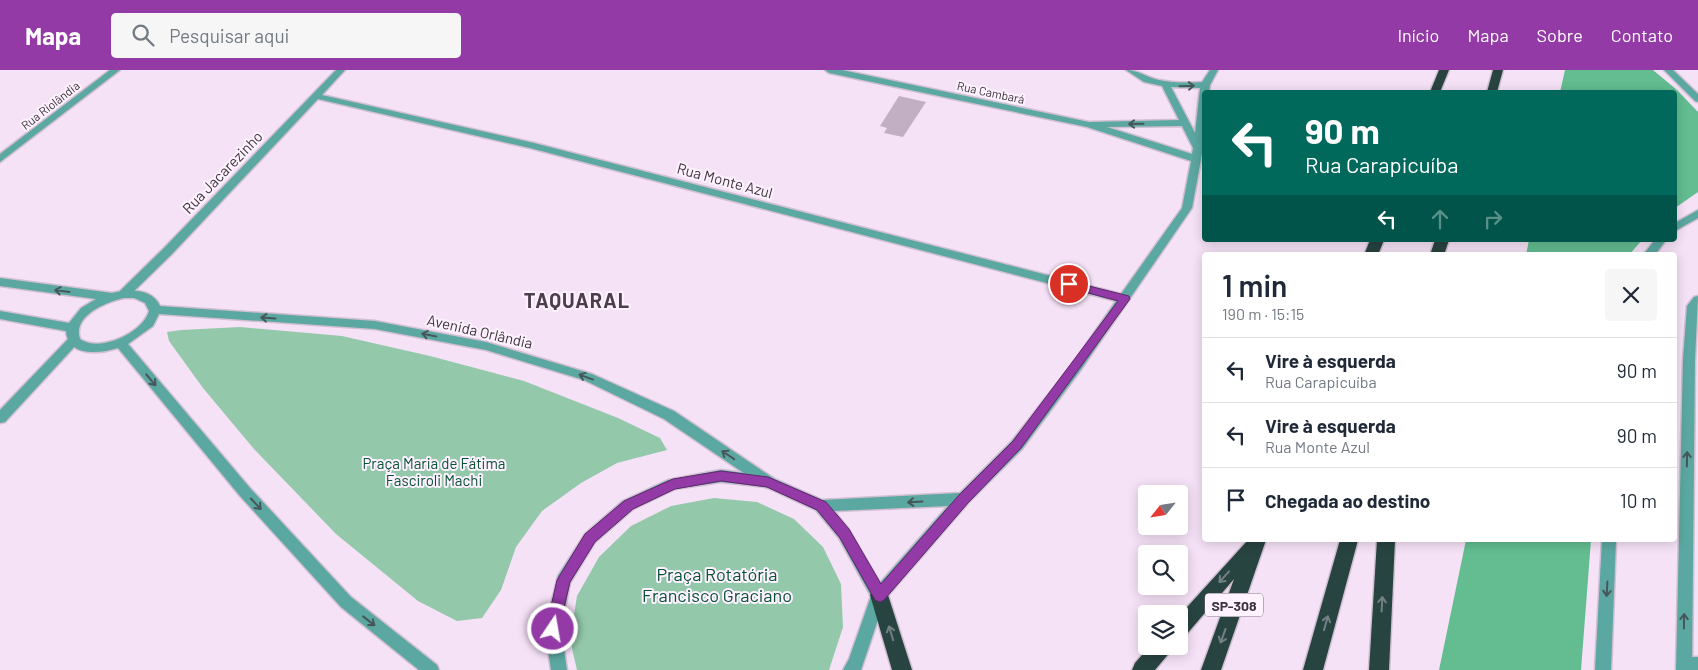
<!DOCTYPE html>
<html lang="pt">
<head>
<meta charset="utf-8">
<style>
	body { margin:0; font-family:Barlow,sans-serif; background:#f6f6f7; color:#1f2937; height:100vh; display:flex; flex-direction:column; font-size:19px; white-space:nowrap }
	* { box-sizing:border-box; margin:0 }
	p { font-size:16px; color:#747a83 }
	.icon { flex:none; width:28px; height:28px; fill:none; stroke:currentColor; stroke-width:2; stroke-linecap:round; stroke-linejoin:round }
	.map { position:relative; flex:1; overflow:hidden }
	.panel { position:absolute; left:1202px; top:182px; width:475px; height:290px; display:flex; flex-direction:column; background:#fff; border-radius:5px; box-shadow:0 2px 12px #0003 }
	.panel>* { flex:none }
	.top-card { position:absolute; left:1202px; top:20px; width:475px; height:152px; border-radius:5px; box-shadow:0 2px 12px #0003; background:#00695c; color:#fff; overflow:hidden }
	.needle { width:32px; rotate:240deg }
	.controls { position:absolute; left:1138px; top:415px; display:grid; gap:10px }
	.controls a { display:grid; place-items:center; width:50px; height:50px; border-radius:5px; background:#fff; box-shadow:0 2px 12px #0003; font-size:25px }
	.pin { position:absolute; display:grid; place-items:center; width:42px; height:42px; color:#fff; margin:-21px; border:2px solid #fff; border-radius:50%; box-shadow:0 1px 5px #0007 }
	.me { position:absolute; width:55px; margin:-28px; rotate:12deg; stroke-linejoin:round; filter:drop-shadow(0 0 4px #0008) }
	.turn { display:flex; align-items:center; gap:18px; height:105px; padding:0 20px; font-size:22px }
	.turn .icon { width:65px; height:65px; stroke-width:2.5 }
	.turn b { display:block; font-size:35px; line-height:42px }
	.lanes { display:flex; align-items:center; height:48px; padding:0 20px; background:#0003; justify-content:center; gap:25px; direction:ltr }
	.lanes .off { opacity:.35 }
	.round { display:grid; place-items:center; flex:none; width:52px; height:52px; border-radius:5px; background:#f6f6f7 }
	.overview { display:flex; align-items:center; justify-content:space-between; height:85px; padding:0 20px }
	h1 { font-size:30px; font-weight:600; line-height:38px }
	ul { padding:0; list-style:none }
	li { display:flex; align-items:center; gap:15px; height:65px; padding:0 20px; border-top:1px solid #e0e1e3 }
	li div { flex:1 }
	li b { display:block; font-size:19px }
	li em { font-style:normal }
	header { display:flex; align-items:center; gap:30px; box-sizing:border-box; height:70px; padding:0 25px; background:#943aa6; color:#fff }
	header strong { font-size:24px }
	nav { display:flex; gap:28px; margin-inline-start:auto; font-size:18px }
	.search { width:350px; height:45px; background:#f6f6f7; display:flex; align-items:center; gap:12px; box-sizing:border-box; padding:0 18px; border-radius:5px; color:#747a83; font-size:19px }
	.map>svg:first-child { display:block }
</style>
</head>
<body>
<header>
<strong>Mapa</strong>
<div class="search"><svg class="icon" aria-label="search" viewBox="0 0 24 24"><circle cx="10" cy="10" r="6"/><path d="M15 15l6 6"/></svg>Pesquisar aqui</div>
<nav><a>Início</a><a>Mapa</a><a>Sobre</a><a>Contato</a></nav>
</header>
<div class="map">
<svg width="1698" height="600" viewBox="0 0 1698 600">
	<rect width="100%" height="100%" fill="#f6e2f7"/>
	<g fill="#93c8ab">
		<path d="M240 257 342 266 430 286 524 311 618 348 660 368 667 380 617 393 581 413 542 441 516 477 501 520 482 548 457 551 418 531 336 464 254 379 203 318 169 271 167 262 181 260Z"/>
		<path d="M714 428 757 432 794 449 823 477 841 514 843 557 829 600H577L570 570 577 526 599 487 631 456 671 436Z"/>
	</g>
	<g fill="#63bd91">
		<path d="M1565 0H1653L1677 20 1698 42V122L1675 138V22H1560Z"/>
		<path d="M1529 170H1642L1629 185H1526Z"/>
		<path d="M1466 470H1591L1581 600H1439Z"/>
	</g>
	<path fill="#c3afc3" d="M899 26 926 32 903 67 884 63 887 58 880 56Z"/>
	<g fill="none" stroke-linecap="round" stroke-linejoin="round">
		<g stroke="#d1bfd2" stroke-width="3">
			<g id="minor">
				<path d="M110 0H120L0 92V84Z"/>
				<path d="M336 0H345L322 25 534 73 1121 224 1182 138 1191 91 1087 57 829 3 825 0H842L1089 52 1179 50 1162 16 1144 12 1126 0C1138 0 1146 7 1159 10 1173 13 1188 13 1202 12L1210 0H1218L1210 15 1209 22H1205L1203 78 1192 138 1082 298 1022 379 968 433 885 529 861 600H843L849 589 871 526 839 468 816 440 766 417 721 412 675 419 633 439 595 472 570 513 561 559 567 600H551L545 559 558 506 585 464 623 431 668 410 721 400 768 406 822 430 960 423 1012 371 1074 292 1116 231 530 78 318 29 172 184 128 227H120L118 224 120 221 164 178ZM1171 17 1200 18 1195 63ZM1182 56 1193 78 1192 84 1107 57ZM948 436 880 513 849 460 834 441Z"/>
				<path d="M1664 0H1673L1698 24V32L1695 31Z"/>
				<path d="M73 267 79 271 77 274 5 352 0 353V340L69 268Z"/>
				<path d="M1684 587H1698V600H1678L1676 595 1678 590Z"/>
			</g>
		</g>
		<g stroke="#d1bfd2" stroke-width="3">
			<g id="tertiary">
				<path d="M1698 140V148L1675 161V153Z"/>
				<path d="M1655 170H1666L1655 185H1643Z"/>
				<path d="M0 208 112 223C128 219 152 218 160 236L375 251 486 272 592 304 674 341 773 408 775 412 773 416 768 418 763 416 664 349 584 310 486 280 375 259 159 244 153 256 128 274 250 418 351 527 437 595 439 600H419L341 537 240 426 118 278C99 284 68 287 66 261L0 249V241L69 253 81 238 96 229 0 216ZM124 228H134L145 233 149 241C143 263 99 283 80 269 72 246 106 232 124 228Z"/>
				<path d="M1698 226 1695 290 1692 600H1676L1683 290 1687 236 1694 227Z"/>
				<path d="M1602 470H1616L1611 600H1595Z"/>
			</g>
		</g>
		<g stroke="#d1bfd2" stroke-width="3">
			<g id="motorway">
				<path d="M1439 0H1449L1440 22H1430Z"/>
				<path d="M1493 0H1503L1497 22H1487Z"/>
				<path d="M1370 170H1384L1378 185H1364Z"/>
				<path d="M1435 170H1449L1444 185H1430Z"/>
				<path d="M1248 470H1266L1221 600H1201L1234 509 1186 565 1179 568V546Z"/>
				<path d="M1340 470H1358L1323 600H1303Z"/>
				<path d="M1377 470H1395L1389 600H1369Z"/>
				<path d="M879 517 885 519 888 525 912 600H892L870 525 873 519Z"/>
				<path d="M1150 576H1172L1170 582 1155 600H1132L1135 593Z"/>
			</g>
		</g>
		<use href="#minor" fill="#5ba7a1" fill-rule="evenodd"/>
		<use href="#tertiary" fill="#5ba7a1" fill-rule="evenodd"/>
		<use href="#motorway" fill="#284441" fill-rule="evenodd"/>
	</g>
	<defs><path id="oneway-shaft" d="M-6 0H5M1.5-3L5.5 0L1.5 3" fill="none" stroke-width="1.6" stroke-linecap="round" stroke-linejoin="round" transform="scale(1.25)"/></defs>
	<g stroke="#46575b">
		<use href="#oneway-shaft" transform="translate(1187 16) rotate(-2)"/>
		<use href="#oneway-shaft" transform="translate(1136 54) rotate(179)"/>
		<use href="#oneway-shaft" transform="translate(62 221) rotate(-172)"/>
		<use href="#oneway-shaft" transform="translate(268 248) rotate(-176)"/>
		<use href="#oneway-shaft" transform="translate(429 265) rotate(-169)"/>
		<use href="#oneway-shaft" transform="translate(586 307) rotate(-160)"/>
		<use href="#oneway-shaft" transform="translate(151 310) rotate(50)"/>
		<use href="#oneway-shaft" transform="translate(728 385) rotate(-146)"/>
		<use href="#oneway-shaft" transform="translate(1687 389) rotate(-89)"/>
		<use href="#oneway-shaft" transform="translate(915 432) rotate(177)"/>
		<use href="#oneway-shaft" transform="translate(256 434) rotate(47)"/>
		<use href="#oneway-shaft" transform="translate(1607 519) rotate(93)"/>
		<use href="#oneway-shaft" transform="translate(369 551) rotate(38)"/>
		<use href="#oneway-shaft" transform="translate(1684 551) rotate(-89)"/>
	</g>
	<g stroke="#738184">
		<use href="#oneway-shaft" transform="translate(1224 507) rotate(132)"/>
		<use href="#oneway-shaft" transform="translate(1382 534) rotate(-87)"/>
		<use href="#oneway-shaft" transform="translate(1326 553) rotate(-74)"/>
		<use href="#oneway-shaft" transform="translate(891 563) rotate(-107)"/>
		<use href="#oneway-shaft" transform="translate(1223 566) rotate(110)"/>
	</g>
	<path fill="#943aa6" stroke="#60266c" d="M1069 211 1129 226 1130 229 1021 378 968 433 884 530 880 532 875 530 840 468 817 440 767 417 721 411 675 419 633 439 595 472 570 512 558 563 553 565 548 563 546 559 557 510 585 464 624 431 673 409 721 401 768 407 826 432 849 459 881 514 959 425 1013 371 1118 231 1066 217 1064 214Z"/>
	<g text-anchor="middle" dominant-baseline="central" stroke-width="4" stroke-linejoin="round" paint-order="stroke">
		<g font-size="12" fill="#3d353d" stroke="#fff2ff">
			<text transform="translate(991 22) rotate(12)">Rua Cambará</text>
			<text transform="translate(50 35) rotate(-38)">Rua Riolândia</text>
		</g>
		<rect fill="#fff2ff" stroke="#776e77" stroke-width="1" x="1205" y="523.5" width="58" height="23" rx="4"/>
		<g font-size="14" font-weight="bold" fill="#3d353d">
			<text x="1234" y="535">SP-308</text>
		</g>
		<g font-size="15" fill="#3d353d" stroke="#fff2ff">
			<text transform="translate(222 102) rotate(-46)">Rua Jacarezinho</text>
			<text transform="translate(725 110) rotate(15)">Rua Monte Azul</text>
			<text transform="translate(480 261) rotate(13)">Avenida Orlândia</text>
		</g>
		<g font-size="15" fill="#075135" stroke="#fff2ff">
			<text x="434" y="393">Praça Maria de Fátima<tspan x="434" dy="17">Fasciroli Machi</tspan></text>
		</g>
		<g font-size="18" fill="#075135" stroke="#fff2ff">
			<text x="717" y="504">Praça Rotatória<tspan x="717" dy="21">Francisco Graciano</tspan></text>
		</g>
		<g font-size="20" font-weight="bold" letter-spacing="1" fill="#4d3d4e" stroke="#fff2ff">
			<text x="577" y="230">TAQUARAL</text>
		</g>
	</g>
</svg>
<div class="controls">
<a><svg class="needle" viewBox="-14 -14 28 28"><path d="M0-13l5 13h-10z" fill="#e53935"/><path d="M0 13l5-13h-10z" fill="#747a83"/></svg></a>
<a><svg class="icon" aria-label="search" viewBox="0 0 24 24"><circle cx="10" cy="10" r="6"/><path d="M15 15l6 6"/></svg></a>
<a><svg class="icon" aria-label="layers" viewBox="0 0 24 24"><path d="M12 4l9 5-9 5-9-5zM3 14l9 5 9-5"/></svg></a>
</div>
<div class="pin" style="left:1069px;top:214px;background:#d93025"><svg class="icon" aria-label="arrive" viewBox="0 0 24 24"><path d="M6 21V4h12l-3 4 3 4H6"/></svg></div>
<svg class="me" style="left:553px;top:559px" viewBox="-20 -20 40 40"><circle r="17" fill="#943aa6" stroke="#fff" stroke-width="3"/><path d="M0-11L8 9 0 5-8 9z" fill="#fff"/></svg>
<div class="top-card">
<div class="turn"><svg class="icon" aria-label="left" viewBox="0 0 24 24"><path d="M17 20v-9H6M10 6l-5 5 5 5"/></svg><div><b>90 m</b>Rua Carapicuíba</div></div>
<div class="lanes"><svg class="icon" aria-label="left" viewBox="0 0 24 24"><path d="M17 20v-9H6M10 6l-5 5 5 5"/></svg><svg class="icon off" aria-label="ahead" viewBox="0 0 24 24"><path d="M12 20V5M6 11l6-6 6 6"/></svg><svg class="icon off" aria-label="right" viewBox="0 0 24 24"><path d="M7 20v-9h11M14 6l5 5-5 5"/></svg></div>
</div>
<section class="panel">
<div class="overview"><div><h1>1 min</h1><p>190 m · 15:15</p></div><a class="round"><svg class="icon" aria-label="close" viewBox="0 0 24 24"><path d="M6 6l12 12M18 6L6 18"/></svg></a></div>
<ul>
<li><svg class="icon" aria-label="left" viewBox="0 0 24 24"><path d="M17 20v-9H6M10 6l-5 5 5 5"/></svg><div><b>Vire à esquerda</b><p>Rua Carapicuíba</p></div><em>90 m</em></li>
<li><svg class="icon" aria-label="left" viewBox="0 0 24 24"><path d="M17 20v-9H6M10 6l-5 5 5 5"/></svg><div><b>Vire à esquerda</b><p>Rua Monte Azul</p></div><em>90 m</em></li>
<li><svg class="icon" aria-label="arrive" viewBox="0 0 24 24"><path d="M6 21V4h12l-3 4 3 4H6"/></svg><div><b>Chegada ao destino</b></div><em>10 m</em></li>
</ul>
</section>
</div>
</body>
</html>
